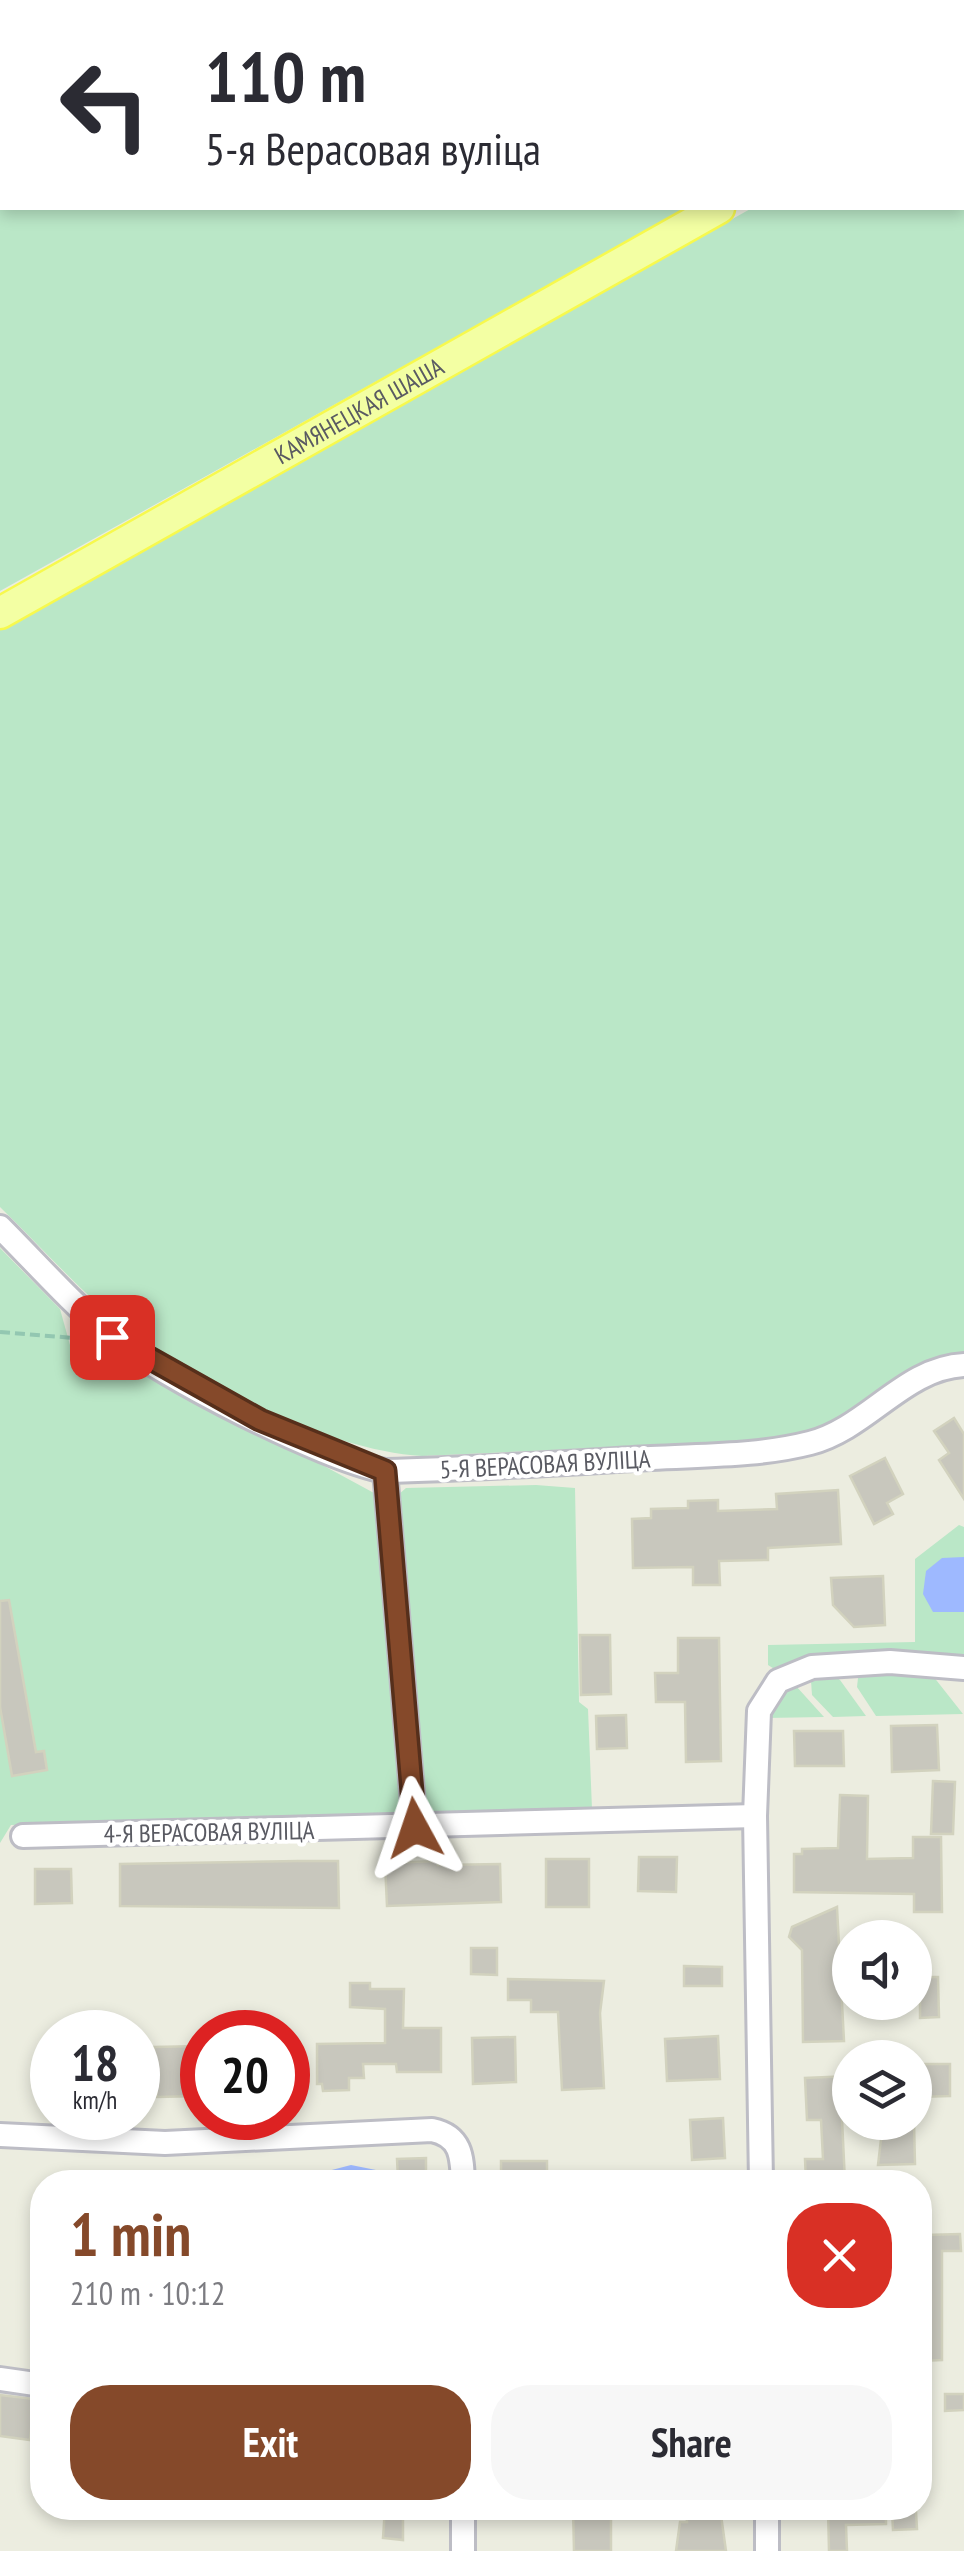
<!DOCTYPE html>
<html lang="en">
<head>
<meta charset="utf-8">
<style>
	body { margin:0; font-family:"PT Sans Narrow",sans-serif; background:#f7f7f7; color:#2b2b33; height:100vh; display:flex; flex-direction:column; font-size:38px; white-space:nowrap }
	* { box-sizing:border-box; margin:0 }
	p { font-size:32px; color:#7c7c81 }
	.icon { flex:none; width:55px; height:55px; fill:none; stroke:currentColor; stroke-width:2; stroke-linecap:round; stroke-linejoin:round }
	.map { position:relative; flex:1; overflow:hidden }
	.details { position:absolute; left:30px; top:2170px; width:902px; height:350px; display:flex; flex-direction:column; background:#fff; border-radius:40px; box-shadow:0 5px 15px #0003 }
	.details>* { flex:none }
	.banner { position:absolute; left:0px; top:0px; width:965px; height:210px; box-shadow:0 5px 15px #0003; background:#fff; color:#2b2b33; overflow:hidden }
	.controls { position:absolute; left:832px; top:1920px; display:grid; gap:20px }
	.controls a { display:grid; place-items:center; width:100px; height:100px; border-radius:50%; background:#fff; box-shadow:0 5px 15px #0003; font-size:50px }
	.speed { position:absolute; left:30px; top:2010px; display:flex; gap:20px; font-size:50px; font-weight:700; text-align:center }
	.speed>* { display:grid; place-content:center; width:130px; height:130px; border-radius:50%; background:#fff; box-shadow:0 5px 15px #0003; line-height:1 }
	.speed small { font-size:25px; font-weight:400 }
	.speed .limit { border:15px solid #d22; background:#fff; color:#111 }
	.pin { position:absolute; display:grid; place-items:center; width:85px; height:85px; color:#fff; margin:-42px; border-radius:20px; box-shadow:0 5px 15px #0006 }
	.me { position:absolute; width:110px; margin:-55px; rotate:355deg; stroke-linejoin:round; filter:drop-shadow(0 0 8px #0008) }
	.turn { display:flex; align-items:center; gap:35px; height:210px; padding:0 40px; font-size:45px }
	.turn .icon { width:130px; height:130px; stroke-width:2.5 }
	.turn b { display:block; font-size:70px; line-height:85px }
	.round { display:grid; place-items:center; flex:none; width:105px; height:105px; border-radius:40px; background:#f7f7f7 }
	.summary { display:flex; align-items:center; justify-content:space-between; height:170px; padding:0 40px }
	h1 { font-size:60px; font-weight:700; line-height:75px; color:#85492a }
	.primary-button { display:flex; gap:20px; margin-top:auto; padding:20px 40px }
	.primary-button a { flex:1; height:115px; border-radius:40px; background:#85492a; color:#fff; font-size:40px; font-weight:700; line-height:115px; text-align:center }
	.primary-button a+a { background:#f7f7f7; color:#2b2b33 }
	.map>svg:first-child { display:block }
</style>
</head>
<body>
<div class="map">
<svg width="964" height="2551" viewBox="0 0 964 2551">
	<rect width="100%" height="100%" fill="#ecede0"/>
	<g fill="#bae7c7">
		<path d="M0 0H964V54L962 2H2V208H687L0 591Z"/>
		<path d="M964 88V1355C919 1352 883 1395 847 1417 824 1431 797 1434 771 1440L422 1456C333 1451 197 1386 128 1330 82 1293 42 1248 0 1207V630L752 208H962Z"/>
		<path d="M0 1248 60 1309 70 1345 91 1340 374 1493 404 1804 399 1816 391 1820 11 1825 0 1843Z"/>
		<path d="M536 1485 575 1488 579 1702 588 1709 592 1809 434 1814 425 1809 398 1495 406 1488Z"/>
		<path d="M959 1525 964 1527V1658L776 1670 768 1665V1645L915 1642V1559Z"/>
		<path d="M866 1672 933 1676 963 1714 876 1716 857 1687 858 1678Z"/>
		<path d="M837 1678 840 1680 866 1716 833 1717 812 1695 811 1681Z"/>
		<path d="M793 1685 796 1686 824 1717 766 1718 774 1693Z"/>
	</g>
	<g fill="#9eb9ff">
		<path d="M964 1557V1612H933L923 1594 926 1571 942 1558Z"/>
		<path d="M351 2165 376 2170 378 2182H319L324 2172Z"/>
	</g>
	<g fill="#c8c7bd" stroke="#d2d2be" stroke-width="2.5">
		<path d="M954 1418 964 1434V1499L939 1460 949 1453 934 1431Z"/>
		<path d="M885 1458 903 1494 887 1503 893 1514 874 1524 850 1476Z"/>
		<path d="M838 1490 841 1544 768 1548V1560L719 1561 720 1585H693V1567L633 1568 632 1519 651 1518V1509L688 1508V1501L718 1500V1511L777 1509 776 1494Z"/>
		<path d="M883 1576 885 1625 854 1627 833 1605 831 1578Z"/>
		<path d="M9 1600 36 1752 44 1751 47 1770 12 1776 0 1707V1601Z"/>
		<path d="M580 1635H610L611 1694 581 1695Z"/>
		<path d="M678 1638H719L721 1761 686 1762 685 1702H656L655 1673H678Z"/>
		<path d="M626 1715 627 1748 597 1749 596 1716Z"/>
		<path d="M937 1725 939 1770 892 1772 891 1726Z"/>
		<path d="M794 1731H843L844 1766H795Z"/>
		<path d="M933 1781 955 1782 953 1834H931Z"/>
		<path d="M840 1795 868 1796 867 1859 913 1858V1837H941L942 1912H914V1894L794 1892V1854H802V1849L838 1848Z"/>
		<path d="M639 1857H677L676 1892 638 1891Z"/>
		<rect x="546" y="1859" width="43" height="48"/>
		<path d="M298 1861H338L339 1908 120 1906V1864Z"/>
		<path d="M438 1861V1865L500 1864 501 1902 387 1906 385 1863Z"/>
		<path d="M35 1869H71L72 1903 35 1904Z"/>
		<path d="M837 1907 844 2041 803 2042 802 1950 789 1937 792 1927Z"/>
		<path d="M471 1948H497V1975L471 1974Z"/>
		<path d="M684 1966 722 1967V1986H684Z"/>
		<path d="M920 1977H938L939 2017 920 2018V2002H915V1980Z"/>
		<path d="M508 1979 604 1981 600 2013 604 2088 562 2090 558 2012H531V2000H508Z"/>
		<path d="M350 1983H370V1989H404L403 2028H441V2072H397L396 2064H363L364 2078H349V2090L323 2091 322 2084H317V2044L385 2043V2009L350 2007Z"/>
		<path d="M718 2036 720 2079 667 2081 665 2039Z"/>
		<path d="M515 2037 516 2082 473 2084 472 2038Z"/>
		<path d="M201 2046 202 2096 157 2097 156 2089H146L145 2057H154V2047Z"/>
		<path d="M916 2064H950V2096L917 2097Z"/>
		<path d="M850 2076V2118L842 2119 845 2182H806L805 2159H823L821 2120H807L805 2078Z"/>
		<path d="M723 2118 725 2158 692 2160 690 2120Z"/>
		<path d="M883 2122H914L915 2164 878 2165Z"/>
		<path d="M426 2158V2178L398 2179 397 2159Z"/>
		<rect x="501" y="2161" width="46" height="21"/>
		<path d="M960 2234 961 2251H942V2360L920 2361V2254H925V2235Z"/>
		<path d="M945 2394H964V2410L945 2411Z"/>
		<path d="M0 2395 34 2399 30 2440 0 2436Z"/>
		<path d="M385 2508H403V2540L383 2538Z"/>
		<path d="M573 2508H611V2551H574Z"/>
		<path d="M686 2508H720L726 2551H676L680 2522H687Z"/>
		<path d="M828 2508H886V2524L846 2525 847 2551H829Z"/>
		<path d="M892 2511H916L917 2529 893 2530Z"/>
	</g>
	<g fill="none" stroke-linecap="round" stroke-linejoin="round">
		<g stroke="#bdbdc5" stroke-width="28">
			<g id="minor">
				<path d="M0 1227C36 1263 71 1303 110 1335 160 1376 322 1459 385 1471 474 1469 563 1463 651 1458 704 1455 759 1456 810 1443 868 1428 904 1368 964 1365"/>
				<path d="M385 1471 415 1828"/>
				<path d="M23 1836 755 1816"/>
				<path d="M0 2135 165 2143 432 2130C461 2136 462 2156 463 2182"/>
				<path d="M761 2182 755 1816 759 1711 778 1681 812 1667 890 1662 964 1668"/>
				<path d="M0 2379 42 2385"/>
				<path d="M463 2508V2551"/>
				<path d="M767 2508V2551"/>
			</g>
		</g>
		<g stroke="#f7f94d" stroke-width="35">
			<g id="major">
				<path d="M962 71H964"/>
				<path id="s1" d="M0 613 719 208"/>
			</g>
		</g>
		<path stroke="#93c7b1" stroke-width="4" stroke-dasharray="10 5" stroke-linecap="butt" d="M0 1332 74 1338"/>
		<use href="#minor" stroke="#fff" stroke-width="22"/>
		<use href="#major" stroke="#f3ffa3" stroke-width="30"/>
	</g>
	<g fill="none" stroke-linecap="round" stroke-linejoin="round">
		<g stroke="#562f1b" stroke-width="25">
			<path id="route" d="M112 1337 260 1420 385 1471 415 1828"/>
		</g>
		<use href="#route" stroke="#85492a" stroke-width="18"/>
	</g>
	<g text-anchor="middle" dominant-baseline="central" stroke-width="8" stroke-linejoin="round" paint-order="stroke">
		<g font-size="25" fill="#595a62" stroke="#fff">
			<text stroke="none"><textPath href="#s1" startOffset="412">КАМЯНЕЦКАЯ ШАША</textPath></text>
			<text transform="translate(545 1464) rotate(-3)">5-Я ВЕРАСОВАЯ ВУЛІЦА</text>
			<text transform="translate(209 1832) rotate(-1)">4-Я ВЕРАСОВАЯ ВУЛІЦА</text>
		</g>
	</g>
</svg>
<div class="controls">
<a><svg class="icon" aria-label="sound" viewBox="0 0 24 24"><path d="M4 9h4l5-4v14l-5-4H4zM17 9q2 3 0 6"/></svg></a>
<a><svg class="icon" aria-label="layers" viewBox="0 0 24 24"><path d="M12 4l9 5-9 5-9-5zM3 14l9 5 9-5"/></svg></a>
</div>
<div class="speed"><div>18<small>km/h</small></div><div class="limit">20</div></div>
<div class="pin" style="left:112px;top:1337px;background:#d93025"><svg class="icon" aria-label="arrive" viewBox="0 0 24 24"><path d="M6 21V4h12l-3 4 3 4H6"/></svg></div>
<svg class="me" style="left:415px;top:1828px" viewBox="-20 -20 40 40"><path d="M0-17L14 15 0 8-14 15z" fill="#85492a" stroke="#fff" stroke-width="4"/></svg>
<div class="banner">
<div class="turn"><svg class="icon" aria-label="left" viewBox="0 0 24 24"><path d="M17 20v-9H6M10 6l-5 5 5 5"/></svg><div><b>110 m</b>5-я Верасовая вуліца</div></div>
</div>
<section class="details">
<div class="summary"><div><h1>1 min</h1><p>210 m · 10:12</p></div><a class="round" style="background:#d93025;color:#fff"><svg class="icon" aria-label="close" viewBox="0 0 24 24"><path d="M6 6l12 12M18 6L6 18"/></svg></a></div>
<div class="primary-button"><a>Exit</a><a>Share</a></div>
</section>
</div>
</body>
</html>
